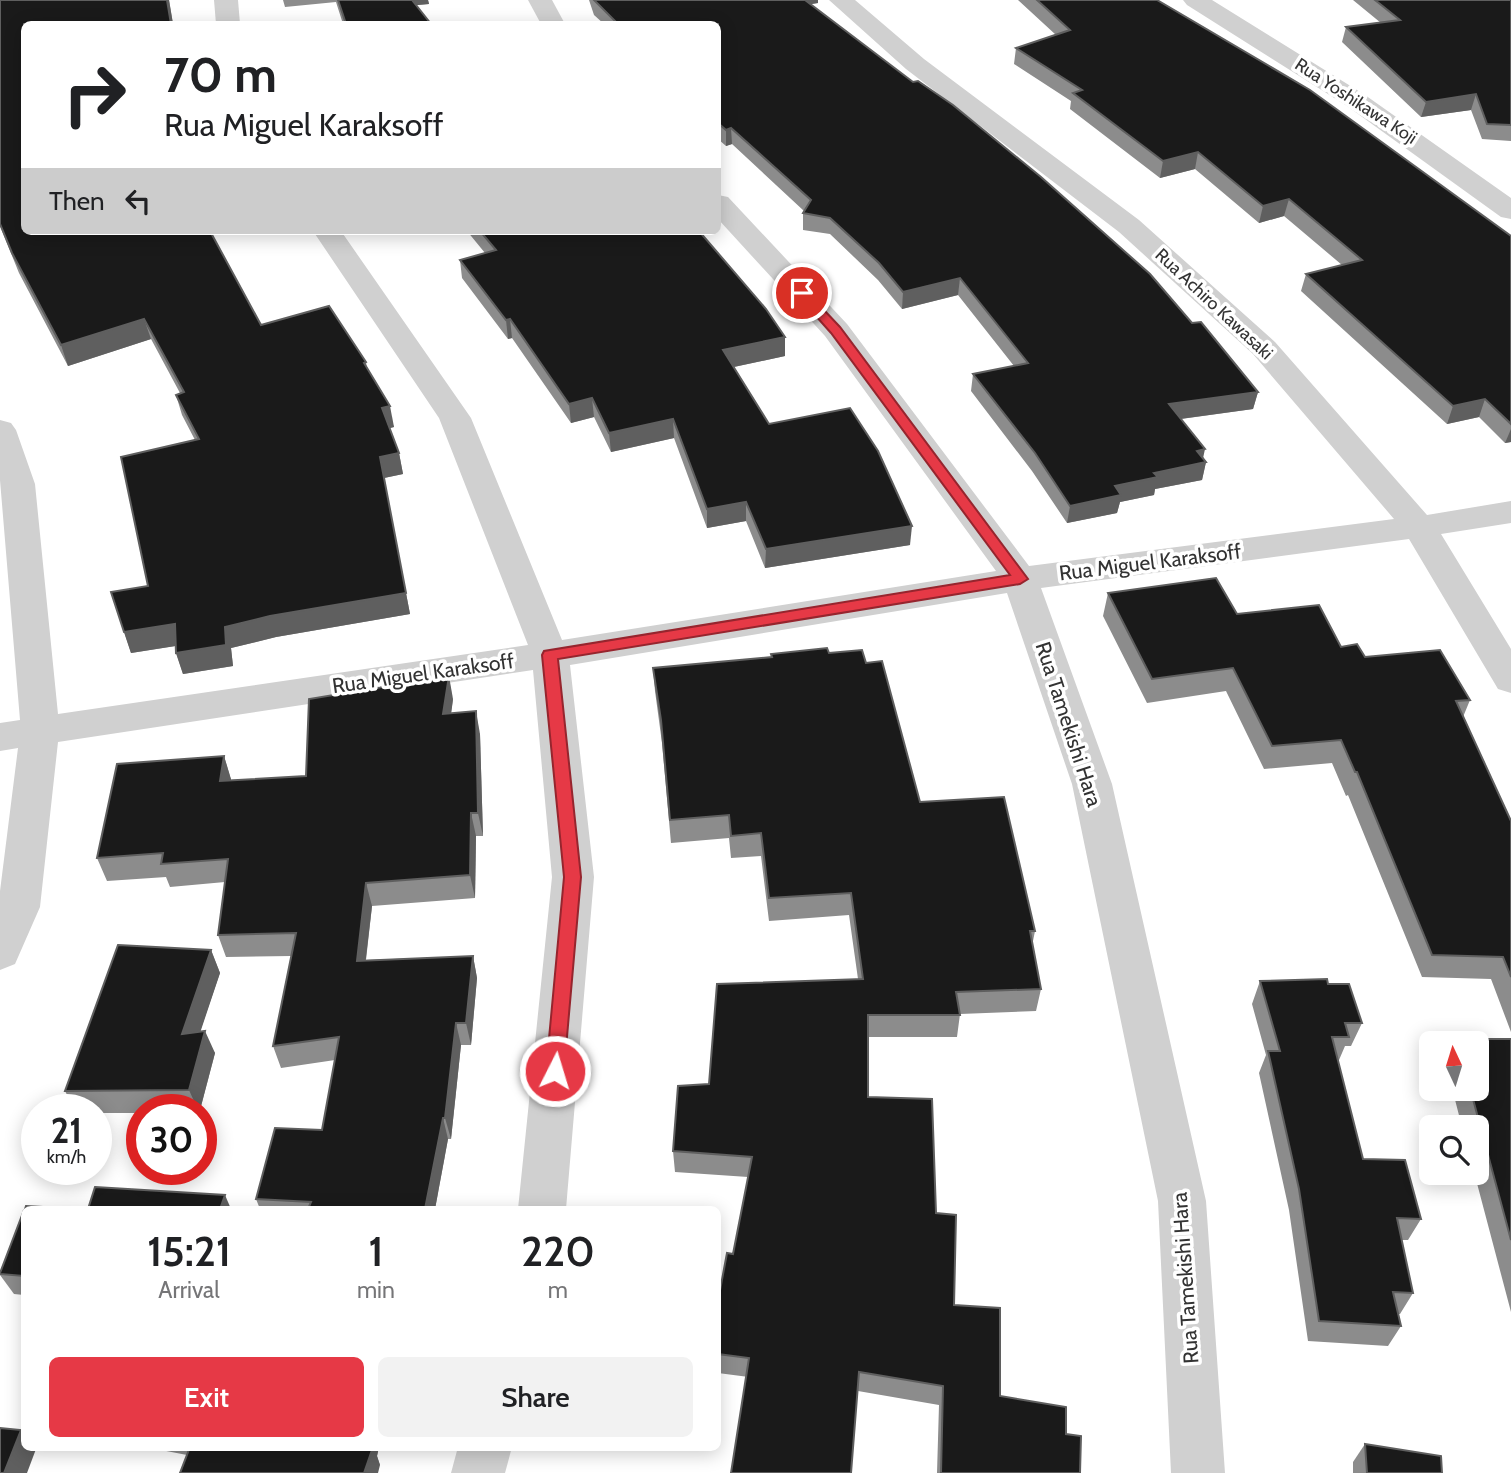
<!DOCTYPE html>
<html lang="en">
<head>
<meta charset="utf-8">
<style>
	body { margin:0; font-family:Cabin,sans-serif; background:#f2f2f2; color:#202124; height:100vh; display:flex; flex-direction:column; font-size:26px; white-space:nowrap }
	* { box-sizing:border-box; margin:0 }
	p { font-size:23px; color:#757577 }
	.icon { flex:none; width:38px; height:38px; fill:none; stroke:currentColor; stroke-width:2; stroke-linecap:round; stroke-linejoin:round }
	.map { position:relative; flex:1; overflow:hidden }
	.panel { position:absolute; left:21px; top:1206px; width:700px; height:245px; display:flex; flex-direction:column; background:#fff; border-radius:10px; box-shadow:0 4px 18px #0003 }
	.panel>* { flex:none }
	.banner { position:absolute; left:21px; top:21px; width:700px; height:214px; border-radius:10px; box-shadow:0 4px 18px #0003; background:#fff; color:#202124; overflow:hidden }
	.needle { width:46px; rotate:356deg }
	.tools { position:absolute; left:1419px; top:1031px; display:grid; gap:14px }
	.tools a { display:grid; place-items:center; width:70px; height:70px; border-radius:10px; background:#fff; box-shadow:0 4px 18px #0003; font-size:35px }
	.speed { position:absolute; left:21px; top:1094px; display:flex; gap:14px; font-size:35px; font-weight:700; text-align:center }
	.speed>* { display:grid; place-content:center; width:91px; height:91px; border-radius:50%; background:#fff; box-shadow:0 4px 18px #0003; line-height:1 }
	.speed small { font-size:18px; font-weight:400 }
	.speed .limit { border:10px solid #d22; background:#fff; color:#111 }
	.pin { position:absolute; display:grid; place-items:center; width:60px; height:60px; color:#fff; margin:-30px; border:4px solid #fff; border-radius:50%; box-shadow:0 2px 7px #0007 }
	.me { position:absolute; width:77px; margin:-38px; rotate:5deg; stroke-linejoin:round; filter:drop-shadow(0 0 5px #0008) }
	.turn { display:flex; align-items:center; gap:24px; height:147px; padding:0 28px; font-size:32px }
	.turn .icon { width:91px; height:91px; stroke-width:2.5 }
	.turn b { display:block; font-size:49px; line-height:60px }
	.then { display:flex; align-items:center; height:66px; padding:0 28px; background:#0003; gap:14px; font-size:26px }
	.eta { display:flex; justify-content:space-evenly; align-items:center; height:119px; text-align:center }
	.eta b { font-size:42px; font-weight:600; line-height:49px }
	.button { display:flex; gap:14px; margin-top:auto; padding:14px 28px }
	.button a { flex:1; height:80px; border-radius:10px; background:#e63946; color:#fff; font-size:28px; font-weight:600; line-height:80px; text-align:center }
	.button a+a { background:#f2f2f2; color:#202124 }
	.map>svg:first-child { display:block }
</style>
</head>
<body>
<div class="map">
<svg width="1511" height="1473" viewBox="0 0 1511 1473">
	<rect width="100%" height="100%" fill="#fff"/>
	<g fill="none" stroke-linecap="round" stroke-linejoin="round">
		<g fill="#d0d0d0" fill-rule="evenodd">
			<path d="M214 0H238L240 24H216Z"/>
			<path d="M528 0H552L565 24H541Z"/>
			<path d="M829 0H855L924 59 1139 220 1275 342 1427 515 1511 501V523L1441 534 1511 649V693L1498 689 1409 539 1041 588 1112 784 1206 1201 1225 1473H1171L1158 1201 1072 784 1007 593 570 665 594 877 566 1209H518L552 877 533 670 58 742 40 907 15 964 0 970V891L18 748 0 751V723L20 720 0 480V420L11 423 16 430 35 484 58 714 528 645 439 418 313 231H341L471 418 562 640 996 571 825 336 718 219V195L728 197 847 324 1029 566 1394 519 1253 354 1119 232 906 69Z"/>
			<path d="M1183 0H1212L1365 95 1511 198V219L1501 217 1347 106 1187 5Z"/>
			<path d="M458 1447H512L505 1473H451Z"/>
		</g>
	</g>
	<g fill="#8c8c8c">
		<path d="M0 0H169L173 24H24L261 325 366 362 367 369 394 427 390 428 399 453 403 474 384 478 410 614 276 637 231 648 233 666 183 674 176 653 175 646 131 653 124 632 148 586 195 440 182 415 176 395 180 393 151 339 68 366 19 273 0 226Z"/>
		<path d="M283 0H428L429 4 416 5 431 24H343L336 2 285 7Z"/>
		<path d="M589 0H818V3L810 4 1192 323 1258 392 1253 409 1181 419 1206 462 1202 480 1155 489 1154 495 1120 502 1117 513 1067 523 1032 471 971 391 973 374 1014 366 958 295 902 309 878 280 830 234 803 230V213L804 211 732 144 726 146 718 139V24H604L594 15Z"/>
		<path d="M1018 0H1157L1511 236V442L1505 443 1479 417 1447 424 1301 291 1306 274 1342 265 1284 216 1259 223 1195 169 1160 178 1070 109 1071 101 1014 64 1016 48 1056 35Z"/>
		<path d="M1353 0H1511V141L1482 139 1471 110 1421 117 1342 42 1346 27 1381 23Z"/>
		<path d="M467 231H699L785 356 734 367 769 424 910 545 765 568 746 521 707 528 674 438 611 452 594 417 571 423 512 338 508 339 462 278 460 260 485 253Z"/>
		<path d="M1108 593 1237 614 1341 647 1365 657 1470 700 1463 717 1511 821V1032L1491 979 1422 977 1348 795 1346 796 1332 763 1264 769 1226 691 1147 703 1103 616Z"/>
		<path d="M829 653 866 663 920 802 1035 931 1032 946 1041 989 1036 1011 960 1014 957 1037H868V1097L936 1213 954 1305 1000 1396 1066 1434 1080 1473H937L939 1405 858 1391 718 1373V1301L733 1254 748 1177 675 1172 673 1151 709 1084 858 979 849 915 769 921 761 856 731 858 729 838 671 843 662 743 655 691 653 668 771 657V654Z"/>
		<path d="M453 699 451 713 480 734 483 836H476L475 898 372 906 366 960 473 956 477 978 471 1045H461L451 1139H448L435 1209H260L256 1199 322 1130 335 1060 281 1068 273 1046 291 956 226 957 218 935 225 882 170 887 166 877 107 881 97 858 224 756 231 780 306 776Z"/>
		<path d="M211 950 220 973 200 1031 215 1053 200 1110H142V1113H96V1110H75L65 1091Z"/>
		<path d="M1260 981 1328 984 1362 1023 1351 1046H1345L1339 1060H1337L1363 1159 1421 1219 1408 1240H1402L1413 1293 1400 1314H1398L1401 1326 1388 1346 1308 1341 1289 1210 1259 1073 1266 1055 1252 1004Z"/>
		<path d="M1456 1039H1511V1312L1474 1172H1477V1127H1462L1452 1088H1477V1043H1454Z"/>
		<path d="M24 1210V1295L14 1294 0 1275Z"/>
		<path d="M1365 1444 1442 1473H1353V1462Z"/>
		<path d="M155 1447H379L377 1456 380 1465 187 1455 156 1449Z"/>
	</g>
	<g fill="#5f5f5f">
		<path d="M167 0H169L173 24H171Z"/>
		<path d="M406 0H428L429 4 407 6Z"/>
		<path d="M794 0H818V3L794 7Z"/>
		<path d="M1476 94 1471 110 1421 117 1426 102Z"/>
		<path d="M731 128 732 144 726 146V130Z"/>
		<path d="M1198 152 1195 169 1160 178 1163 161Z"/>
		<path d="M1289 199 1284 216 1259 223 1263 206Z"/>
		<path d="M960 278 958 295 902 309 903 292Z"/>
		<path d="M144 319 151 339 68 366 61 345Z"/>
		<path d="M510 319 512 338 508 339 506 320Z"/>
		<path d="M785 337V356L724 369 723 350Z"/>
		<path d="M1258 392 1253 409 1165 421 1169 404Z"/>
		<path d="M592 398 594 417 571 423 569 404Z"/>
		<path d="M1485 399 1479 417 1447 424 1453 406Z"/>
		<path d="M390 406 394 427 386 429 382 408Z"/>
		<path d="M673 419 674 438 611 452 609 433Z"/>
		<path d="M1511 429V442L1505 443Z"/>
		<path d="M1205 449 1202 463 1206 462 1202 480 1155 489 1154 495 1120 502 1117 513 1067 523 1070 506 1115 486 1154 473 1197 451Z"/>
		<path d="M399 453 403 474 384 478 410 614 276 637 231 648 233 666 183 674 176 653 225 627 380 457Z"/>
		<path d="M746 502V521L707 528V509Z"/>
		<path d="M912 526 910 545 765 568 766 549Z"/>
		<path d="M175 624 182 645 131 653 124 632Z"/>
		<path d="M449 676 453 699 448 738 443 714Z"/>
		<path d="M476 711 480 734 483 836 478 813Z"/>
		<path d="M224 756 231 779 228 804 220 781Z"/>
		<path d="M471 813 476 836 475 898 470 875Z"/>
		<path d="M366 883 372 906 363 983 357 961Z"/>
		<path d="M211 950 220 973 192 1057 182 1034Z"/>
		<path d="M473 956 477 978 471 1045 466 1023Z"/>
		<path d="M456 1023 461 1045 451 1139 445 1118Z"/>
		<path d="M205 1031 215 1053 200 1110H198L189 1090Z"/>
		<path d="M443 1118 448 1139 435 1209H425Z"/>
		<path d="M225 1195 231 1209H220Z"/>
		<path d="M21 1430 24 1434V1447H35L36 1449 27 1473H4Z"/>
		<path d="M368 1447H379L377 1456 380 1465 378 1473H364Z"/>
	</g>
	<g fill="#1a1a1a" stroke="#5f5f5f" stroke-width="2">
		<path d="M0 0H167L171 24H24V231H210L261 325 329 306 366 362 364 363 390 406 382 408 399 453 380 457 406 593 270 616 225 627 226 645 176 653 175 624 124 632 111 592 148 586 121 457 199 439 176 395 184 392 144 319 61 345 12 253 0 224Z"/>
		<path d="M338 0H412L431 24H346Z"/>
		<path d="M594 0H805L913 82 918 81 953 105 1041 177 1150 274 1192 323 1201 322 1258 392 1169 404 1205 449 1197 451 1206 462 1154 473 1158 477 1115 486 1121 495 1070 506 1035 453 973 374 1028 363 960 278 903 292 879 263 830 218 803 213 811 200 731 128 726 130 718 123V24H618Z"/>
		<path d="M1037 0H1157L1310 90 1511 236V424L1485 399 1453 406 1306 274 1362 260 1289 199 1263 206 1198 152 1163 161 1073 93 1082 90 1016 48 1070 30Z"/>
		<path d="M1375 0H1511V125L1487 124 1476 94 1426 102 1346 27 1400 20Z"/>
		<path d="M480 231H699L766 309 785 337 723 350 769 424 850 408 878 451 912 526 766 549 746 502 707 509 673 419 609 433 592 398 569 404 510 319 506 320 460 260 496 250Z"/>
		<path d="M1216 578 1237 614 1319 605 1341 647 1357 644 1365 657 1440 650 1470 700 1456 701 1511 821V977L1503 957 1432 955 1357 772H1355L1341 740 1272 746 1233 668 1152 679 1108 593Z"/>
		<path d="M827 648 829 653 862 650 866 663 882 661 920 802 1004 797 1035 931H1030L1041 989 956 992 960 1015H868V1097L932 1099 936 1213 956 1215 954 1305 1000 1308V1396L1066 1407V1434L1081 1436 1080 1473H941L943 1386 859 1372 851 1473H731L749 1358 718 1354V1301L727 1253 733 1254 752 1157 673 1151 678 1086 709 1084 717 984 863 979 851 893 769 898 761 833 731 836 729 815 670 820 661 720 653 668 772 657 771 654Z"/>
		<path d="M449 676 443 714 476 711 478 813H471L470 875 366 883 357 961 473 956 466 1023H456L445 1118H443L425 1209H308L311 1202 256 1199 275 1128 322 1130 339 1037 273 1046 296 933 218 935 228 859 161 864 163 853 97 858 117 764 224 756 220 781 306 776 309 699Z"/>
		<path d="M118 945 211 950 182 1034 205 1031 189 1090 65 1091Z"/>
		<path d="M1327 979 1328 984H1349L1362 1023H1345L1349 1037H1332L1363 1159 1405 1160 1421 1219 1397 1218 1413 1293 1393 1292 1401 1326 1319 1321 1299 1189 1268 1051H1280L1260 981Z"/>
		<path d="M1456 1039H1511V1240L1470 1088H1477V1043H1457Z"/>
		<path d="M95 1187 225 1195 220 1209H88Z"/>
		<path d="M26 1206 77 1209H25Z"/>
		<path d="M24 1210V1276L0 1274V1273Z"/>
		<path d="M0 1428 21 1430 4 1473H0Z"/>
		<path d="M1365 1444 1441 1456 1442 1473H1367Z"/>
		<path d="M190 1447H373L364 1473H180Z"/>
	</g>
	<path fill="#e63946" stroke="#96252e" stroke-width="2" d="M802 290 806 291 840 327 1028 579 1020 584 558 659 581 877 564 1071 562 1077 555 1079 548 1077 546 1071 564 877 542 655 544 651 1010 575 831 333 798 296 796 293Z"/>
	<g text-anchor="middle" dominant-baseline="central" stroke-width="7" stroke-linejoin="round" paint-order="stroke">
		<g font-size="18" fill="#333" stroke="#fff">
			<text transform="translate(1356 101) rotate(33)">Rua Yoshikawa Koji</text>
			<text transform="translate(1214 304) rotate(43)">Rua Achiro Kawasaki</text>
		</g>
		<g font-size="21" fill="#333" stroke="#fff">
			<text transform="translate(1150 562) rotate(-7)">Rua Miguel Karaksoff</text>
			<text transform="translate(423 673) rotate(-8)">Rua Miguel Karaksoff</text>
			<text transform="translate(1069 724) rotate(72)">Rua Tamekishi Hara</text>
			<text transform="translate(1185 1278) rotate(-94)">Rua Tamekishi Hara</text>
		</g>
	</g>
</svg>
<div class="tools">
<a><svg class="needle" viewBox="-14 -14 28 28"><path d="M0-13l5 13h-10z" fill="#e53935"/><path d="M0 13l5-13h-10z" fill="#757577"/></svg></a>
<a><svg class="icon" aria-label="search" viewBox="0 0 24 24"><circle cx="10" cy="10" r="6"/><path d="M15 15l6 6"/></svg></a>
</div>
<div class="speed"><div>21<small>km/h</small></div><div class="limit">30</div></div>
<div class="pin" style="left:802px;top:293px;background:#d93025"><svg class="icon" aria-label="arrive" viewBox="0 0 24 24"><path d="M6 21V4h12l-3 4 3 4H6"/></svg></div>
<svg class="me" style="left:555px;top:1071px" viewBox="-20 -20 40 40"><circle r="17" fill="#e63946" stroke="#fff" stroke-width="3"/><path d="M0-11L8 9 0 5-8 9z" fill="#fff"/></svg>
<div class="banner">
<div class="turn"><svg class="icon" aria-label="right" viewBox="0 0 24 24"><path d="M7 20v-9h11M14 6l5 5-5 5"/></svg><div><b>70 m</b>Rua Miguel Karaksoff</div></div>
<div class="then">Then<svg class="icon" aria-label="left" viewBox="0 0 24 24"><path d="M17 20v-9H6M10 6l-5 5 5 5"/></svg></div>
</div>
<section class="panel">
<div class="eta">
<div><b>15:21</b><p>Arrival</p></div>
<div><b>1</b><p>min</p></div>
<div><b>220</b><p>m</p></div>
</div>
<div class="button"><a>Exit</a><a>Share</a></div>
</section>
</div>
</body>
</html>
